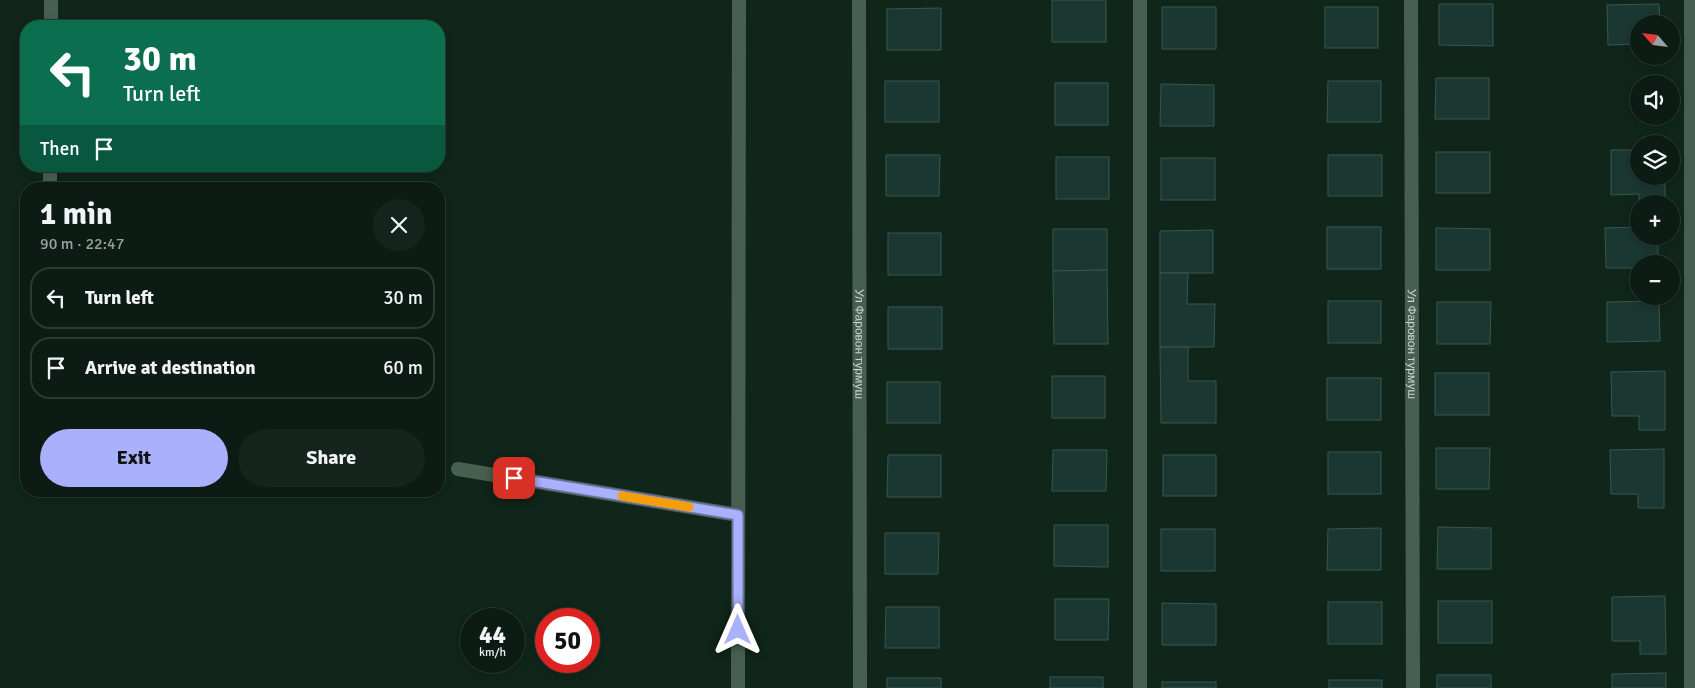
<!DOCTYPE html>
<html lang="en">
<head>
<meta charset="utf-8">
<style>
	body { margin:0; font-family:Signika,sans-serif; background:#15251d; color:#f1f3f6; height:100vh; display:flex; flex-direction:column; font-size:19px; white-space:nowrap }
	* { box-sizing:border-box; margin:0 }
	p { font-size:16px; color:#9aa1a0 }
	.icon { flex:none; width:28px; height:28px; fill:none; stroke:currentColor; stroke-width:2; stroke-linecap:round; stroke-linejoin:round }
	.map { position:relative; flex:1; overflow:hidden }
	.side { position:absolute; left:20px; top:182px; width:425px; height:315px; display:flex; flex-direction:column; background:#0c1c14; border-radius:20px; box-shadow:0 2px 8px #0003,0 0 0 1px #2c3a34 }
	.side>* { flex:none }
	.hud { position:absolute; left:20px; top:20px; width:425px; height:152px; border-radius:20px; box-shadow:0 2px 8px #0003,0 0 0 1px #2c3a34; background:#0b6e4f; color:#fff; overflow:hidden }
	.needle { width:32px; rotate:298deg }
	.controls { position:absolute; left:1630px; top:15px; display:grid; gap:10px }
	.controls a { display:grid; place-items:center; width:50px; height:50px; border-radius:50%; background:#0c1c14; box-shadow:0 2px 8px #0003,0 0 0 1px #2c3a34; font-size:25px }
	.speed { position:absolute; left:460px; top:608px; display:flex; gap:10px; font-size:25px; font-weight:700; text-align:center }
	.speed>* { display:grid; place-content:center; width:65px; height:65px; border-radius:50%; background:#0c1c14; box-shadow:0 2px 8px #0003,0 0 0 1px #2c3a34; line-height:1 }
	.speed small { font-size:12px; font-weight:400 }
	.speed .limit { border:8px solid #d22; background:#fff; color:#111 }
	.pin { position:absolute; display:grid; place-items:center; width:42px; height:42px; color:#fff; margin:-21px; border-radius:10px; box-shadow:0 2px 8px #0006 }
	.me { position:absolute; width:55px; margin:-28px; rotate:0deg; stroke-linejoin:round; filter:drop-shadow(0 0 4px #0008) }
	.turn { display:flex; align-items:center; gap:18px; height:105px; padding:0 20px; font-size:22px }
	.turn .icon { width:65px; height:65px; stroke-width:2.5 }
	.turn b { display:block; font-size:35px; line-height:42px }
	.then { display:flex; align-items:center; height:48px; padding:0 20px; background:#0003; gap:10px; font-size:19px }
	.round { display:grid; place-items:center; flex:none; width:52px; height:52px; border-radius:26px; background:#15251d }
	.headline { display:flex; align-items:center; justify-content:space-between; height:85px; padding:0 20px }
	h1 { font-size:30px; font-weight:700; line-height:38px }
	.action { display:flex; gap:10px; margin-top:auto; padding:10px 20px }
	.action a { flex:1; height:58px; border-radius:30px; background:#a9b0fc; color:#111; font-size:20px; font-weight:700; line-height:58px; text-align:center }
	.action a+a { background:#15251d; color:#f1f3f6 }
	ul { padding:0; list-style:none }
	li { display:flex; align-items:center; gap:15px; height:62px; margin:0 10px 8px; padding:0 10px; border:2px solid #2c3a34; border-radius:20px }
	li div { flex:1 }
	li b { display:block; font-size:19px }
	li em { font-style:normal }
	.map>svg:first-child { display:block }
</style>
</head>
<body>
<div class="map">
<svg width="1695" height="688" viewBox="0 0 1695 688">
	<rect width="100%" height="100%" fill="#10261a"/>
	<g fill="#1a3732" stroke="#385651">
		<rect x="1052" y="0" width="54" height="42"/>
		<path d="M1439 4H1493V46L1439 45Z"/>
		<path d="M1659 4 1660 24H1639V44L1608 45 1607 5Z"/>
		<rect x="1162" y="7" width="54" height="42"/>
		<rect x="1325" y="7" width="53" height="41"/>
		<path d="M941 8V50H887V9Z"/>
		<path d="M1436 78H1489V119H1435Z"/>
		<rect x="885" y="81" width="54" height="41"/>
		<path d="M1328 81H1381V122H1327Z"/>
		<rect x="1055" y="83" width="53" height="42"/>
		<path d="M1161 84 1214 85V126H1160Z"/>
		<path d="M1611 150H1639V176H1665V204H1639V208V194L1611 195Z"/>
		<rect x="1436" y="152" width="54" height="41"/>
		<path d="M886 155H940L939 196H886Z"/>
		<rect x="1328" y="155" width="54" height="41"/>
		<rect x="1056" y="157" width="53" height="42"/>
		<rect x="1161" y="158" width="54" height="42"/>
		<rect x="1327" y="227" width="54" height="42"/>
		<path d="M1639 227V236H1658V264H1639V268H1606L1605 228Z"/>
		<path d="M1436 228 1490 229V270H1436Z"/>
		<path d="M1053 229H1107V270L1053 271Z"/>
		<path d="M1213 230V273H1160V231Z"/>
		<rect x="888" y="233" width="53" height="42"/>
		<path d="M1107 270 1108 344H1054L1053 271Z"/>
		<path d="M1160 273H1188L1187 304H1215L1214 347H1160Z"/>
		<rect x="1328" y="301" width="53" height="42"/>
		<path d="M1659 301 1660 341 1607 342V302Z"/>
		<path d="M1437 302H1491L1490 344H1437Z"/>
		<rect x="888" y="307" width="54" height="42"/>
		<path d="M1160 347H1188V381H1216V423H1161Z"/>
		<path d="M1665 371V430H1639V416H1612L1611 372Z"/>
		<rect x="1435" y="373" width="54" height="42"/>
		<rect x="1052" y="376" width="53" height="42"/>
		<rect x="1327" y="378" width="54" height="42"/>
		<rect x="887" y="382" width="53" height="41"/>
		<path d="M439 442H441L439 464Z"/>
		<path d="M1436 448H1490L1489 489H1436Z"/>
		<path d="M1664 449V508H1638V494H1611L1610 450Z"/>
		<path d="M1053 450H1107L1106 491H1052Z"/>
		<rect x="1328" y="452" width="53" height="42"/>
		<path d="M888 455H941V497H887Z"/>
		<rect x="1163" y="455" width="53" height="41"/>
		<path d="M1054 525H1108V567L1054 566Z"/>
		<path d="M1438 527 1491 528V569H1437Z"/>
		<path d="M1381 528V570H1327L1328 529Z"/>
		<rect x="1161" y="529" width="54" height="42"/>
		<path d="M885 533H939L938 574H885Z"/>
		<path d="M1665 596 1666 654H1640V641H1612V597Z"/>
		<path d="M1055 599H1109L1108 640H1055Z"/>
		<rect x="1438" y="601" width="54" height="42"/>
		<rect x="1328" y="602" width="54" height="42"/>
		<path d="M1162 603 1216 604V645H1162Z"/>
		<path d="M886 607H939V648H885Z"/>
		<path d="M1666 673V688H1612V674Z"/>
		<rect x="1437" y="675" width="54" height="13"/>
		<rect x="1050" y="677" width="53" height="11"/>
		<rect x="887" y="678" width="54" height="10"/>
		<rect x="1329" y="680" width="53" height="8"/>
		<rect x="1162" y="682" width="54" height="6"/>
	</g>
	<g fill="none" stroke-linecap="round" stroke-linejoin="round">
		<g stroke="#475f51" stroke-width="14">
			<path d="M51 26V0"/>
			<path d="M50 189V166"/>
			<path d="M458 469 738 515"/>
		</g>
		<g stroke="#475f51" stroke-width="14">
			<path id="s1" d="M859 0 860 688"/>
			<path d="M1140 0V688"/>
			<path id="s2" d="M1411 0 1413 688"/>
			<path d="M1691 688V0"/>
		</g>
		<path stroke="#475f51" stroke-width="14" d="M738 688 739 0"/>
	</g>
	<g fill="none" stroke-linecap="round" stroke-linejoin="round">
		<g stroke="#6e72a4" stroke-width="12">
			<path id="route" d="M514 478 738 515V630"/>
		</g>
		<use href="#route" stroke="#a9b0fc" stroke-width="9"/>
		<path stroke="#f59e0b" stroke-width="9" d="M622 496 689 507"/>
	</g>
	<g text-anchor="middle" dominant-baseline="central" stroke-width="4" stroke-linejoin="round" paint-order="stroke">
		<g font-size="12" fill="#cad7cf" stroke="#071c11">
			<text stroke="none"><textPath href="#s1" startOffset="344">Ул Фаровон турмуш</textPath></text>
			<text stroke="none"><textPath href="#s2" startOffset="344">Ул Фаровон турмуш</textPath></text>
		</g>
	</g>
</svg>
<div class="controls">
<a><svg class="needle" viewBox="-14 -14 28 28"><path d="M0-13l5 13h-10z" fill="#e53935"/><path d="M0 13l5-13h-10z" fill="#9aa1a0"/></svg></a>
<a><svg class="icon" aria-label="sound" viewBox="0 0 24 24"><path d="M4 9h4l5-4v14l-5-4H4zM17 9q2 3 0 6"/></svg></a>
<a><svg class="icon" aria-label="layers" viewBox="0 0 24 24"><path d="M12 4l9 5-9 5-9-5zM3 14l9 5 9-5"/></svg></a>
<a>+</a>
<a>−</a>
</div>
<div class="speed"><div>44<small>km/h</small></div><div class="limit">50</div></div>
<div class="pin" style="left:514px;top:478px;background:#d93025"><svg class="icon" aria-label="arrive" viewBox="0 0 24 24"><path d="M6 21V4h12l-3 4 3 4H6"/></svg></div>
<svg class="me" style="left:738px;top:630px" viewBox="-20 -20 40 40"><path d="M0-17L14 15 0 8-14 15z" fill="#a9b0fc" stroke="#fff" stroke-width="4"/></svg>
<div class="hud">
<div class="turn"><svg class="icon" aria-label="left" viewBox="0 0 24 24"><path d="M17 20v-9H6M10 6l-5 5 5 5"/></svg><div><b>30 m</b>Turn left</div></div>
<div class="then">Then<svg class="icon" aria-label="arrive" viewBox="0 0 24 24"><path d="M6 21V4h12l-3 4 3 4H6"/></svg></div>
</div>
<section class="side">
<div class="headline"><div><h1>1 min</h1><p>90 m · 22:47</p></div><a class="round"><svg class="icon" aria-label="close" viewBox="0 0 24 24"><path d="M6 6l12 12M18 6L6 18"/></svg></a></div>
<ul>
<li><svg class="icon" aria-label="left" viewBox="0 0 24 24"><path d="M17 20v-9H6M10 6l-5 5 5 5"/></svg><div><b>Turn left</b></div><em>30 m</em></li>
<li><svg class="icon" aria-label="arrive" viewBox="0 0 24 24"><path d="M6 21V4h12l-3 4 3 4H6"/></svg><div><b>Arrive at destination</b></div><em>60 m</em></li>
</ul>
<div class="action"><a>Exit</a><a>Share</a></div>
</section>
</div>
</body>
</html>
